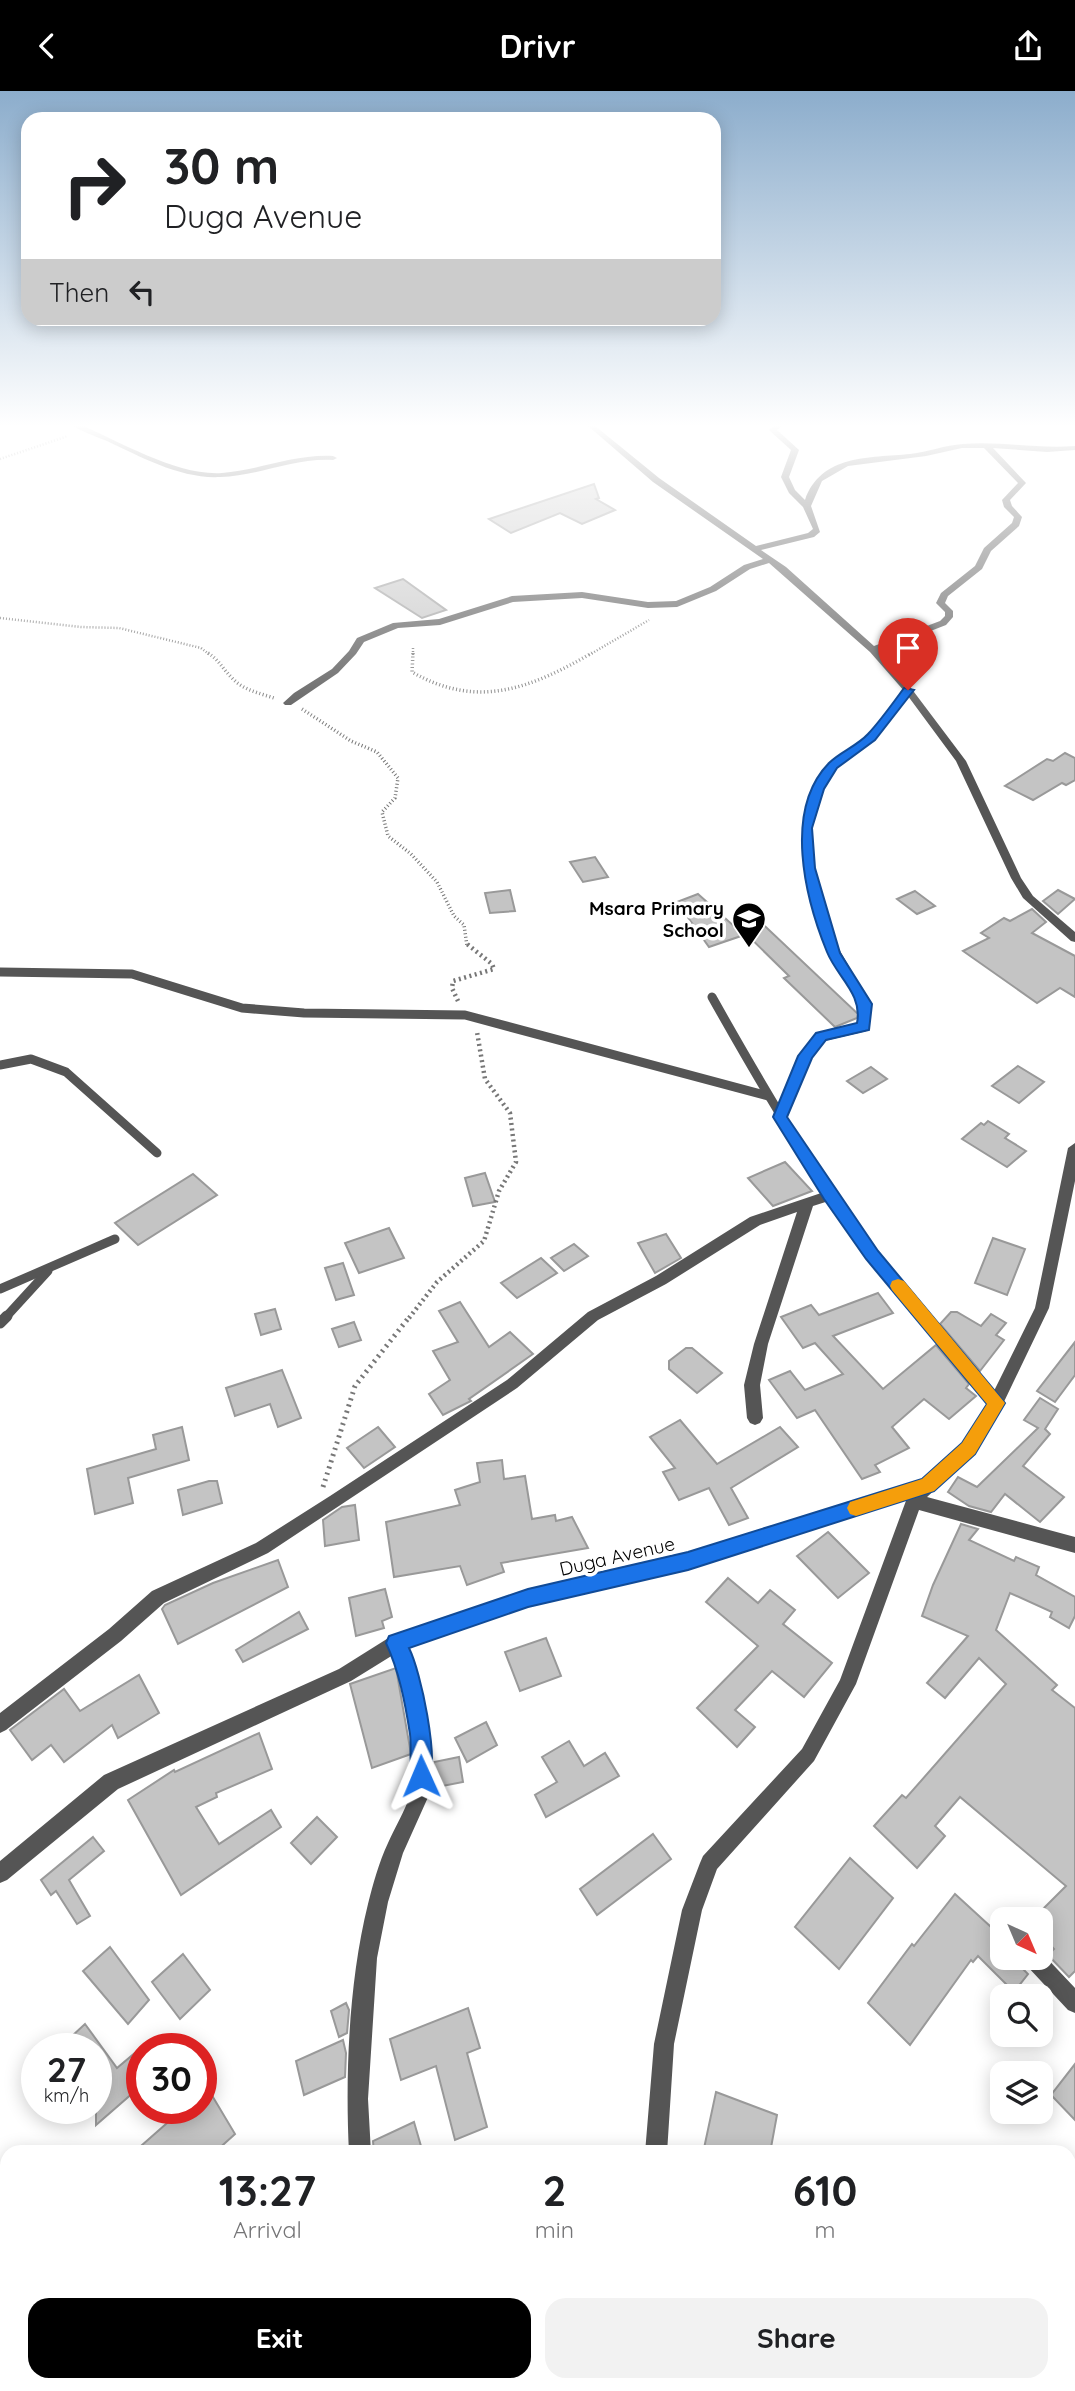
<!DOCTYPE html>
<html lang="en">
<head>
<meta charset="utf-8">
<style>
	body { margin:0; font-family:Quicksand,sans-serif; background:#f2f2f2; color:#202124; height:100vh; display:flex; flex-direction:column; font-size:26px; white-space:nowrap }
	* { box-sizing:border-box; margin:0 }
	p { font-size:23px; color:#757577 }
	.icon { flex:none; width:38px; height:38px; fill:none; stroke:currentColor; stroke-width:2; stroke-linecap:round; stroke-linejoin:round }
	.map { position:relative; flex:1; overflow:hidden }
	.side { position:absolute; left:0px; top:2054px; width:1076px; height:247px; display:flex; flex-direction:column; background:#fff; border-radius:21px 21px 0 0; box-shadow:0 4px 18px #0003 }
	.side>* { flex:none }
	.banner { position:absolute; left:21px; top:21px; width:700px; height:214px; border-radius:21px; box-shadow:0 4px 18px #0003; background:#fff; color:#202124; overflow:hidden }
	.needle { width:46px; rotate:136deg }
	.buttons { position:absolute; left:990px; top:1816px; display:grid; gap:14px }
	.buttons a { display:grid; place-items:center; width:63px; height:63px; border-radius:14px; background:#fff; box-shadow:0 4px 18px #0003; font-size:35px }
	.speed { position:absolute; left:21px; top:1942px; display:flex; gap:14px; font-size:35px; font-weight:700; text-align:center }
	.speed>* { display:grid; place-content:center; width:91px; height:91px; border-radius:50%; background:#fff; box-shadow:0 4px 18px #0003; line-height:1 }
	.speed small { font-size:18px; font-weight:400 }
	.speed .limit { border:10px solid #d22; background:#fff; color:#111 }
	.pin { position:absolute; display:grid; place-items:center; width:60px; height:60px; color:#fff; margin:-72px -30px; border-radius:50% 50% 50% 0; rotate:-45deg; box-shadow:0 0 7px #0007 }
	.pin .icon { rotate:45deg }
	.me { position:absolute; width:77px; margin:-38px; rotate:359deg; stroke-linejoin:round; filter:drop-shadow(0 0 5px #0008) }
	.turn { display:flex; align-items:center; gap:24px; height:147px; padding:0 28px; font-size:32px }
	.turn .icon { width:91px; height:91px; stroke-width:2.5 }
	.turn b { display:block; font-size:49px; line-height:60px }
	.then { display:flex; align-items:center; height:66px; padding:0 28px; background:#0003; gap:14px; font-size:26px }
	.eta { display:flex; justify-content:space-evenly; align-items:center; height:119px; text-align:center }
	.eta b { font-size:42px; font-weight:700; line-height:49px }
	.action { display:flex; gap:14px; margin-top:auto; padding:14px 28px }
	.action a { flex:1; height:80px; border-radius:21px; background:#000; color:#fff; font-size:28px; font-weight:700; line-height:80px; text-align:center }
	.action a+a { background:#f2f2f2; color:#202124 }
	header { display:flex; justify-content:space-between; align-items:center; height:91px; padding:0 28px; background:#000; color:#fff; font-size:32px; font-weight:700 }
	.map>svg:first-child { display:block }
</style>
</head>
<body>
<header><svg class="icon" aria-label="back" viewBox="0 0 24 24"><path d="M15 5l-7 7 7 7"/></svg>Drivr<svg class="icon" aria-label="share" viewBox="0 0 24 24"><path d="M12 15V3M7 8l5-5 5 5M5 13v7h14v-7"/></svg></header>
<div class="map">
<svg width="1075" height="2300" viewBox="0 0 1075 2300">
	<rect width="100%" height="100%" fill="#fff"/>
	<g fill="#c4c4c4" stroke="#999" stroke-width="2">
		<path d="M594 393 599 407 596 408 615 419 582 433 560 422 511 442 489 428Z"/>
		<path d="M403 488 446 519 422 527 375 497Z"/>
		<path d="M1065 662 1075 667V689L1066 694 1062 692 1033 709 1005 695 1047 668 1053 670Z"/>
		<path d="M595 766 608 786 583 791 570 771Z"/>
		<path d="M510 799 515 820 490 822 485 802Z"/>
		<path d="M1058 799 1075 808 1058 823 1043 810Z"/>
		<path d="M915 800 935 815 917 823 897 808Z"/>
		<path d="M698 803 744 844 709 856 677 811Z"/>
		<path d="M1032 818 1046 831 1032 842 1075 865V906L1060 897 1037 912 963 860 989 847 981 842 1004 827 1010 830Z"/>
		<path d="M753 824 858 923 857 927 835 936 784 887 789 885 734 831Z"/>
		<path d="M1018 975 1044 991 1019 1012 992 995Z"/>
		<path d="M871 976 887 988 863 1002 847 990Z"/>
		<path d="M988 1030 1009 1043 1005 1047 1026 1060 1007 1076 962 1048 981 1032 984 1034Z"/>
		<path d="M785 1071 812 1100 773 1115 748 1087Z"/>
		<path d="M485 1082 495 1111 473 1115 465 1087Z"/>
		<path d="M193 1083 217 1104 138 1154 115 1132Z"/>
		<path d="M389 1137 404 1167 359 1182 345 1152Z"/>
		<path d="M666 1143 681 1167 655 1182 638 1152Z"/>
		<path d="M993 1147 1025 1158 1007 1204 975 1192Z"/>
		<path d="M574 1153 588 1165 564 1180 551 1167Z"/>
		<path d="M541 1167 557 1182 517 1207 501 1192Z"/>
		<path d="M343 1172 354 1204 336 1209 325 1177Z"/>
		<path d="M878 1202 893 1222 833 1245 883 1298 936 1254 969 1293 966 1297 976 1305 949 1328 924 1308 892 1336 909 1357 875 1374 880 1381 862 1388 815 1319 797 1327 769 1289 790 1280 805 1299 843 1283 815 1252 803 1257 781 1226 811 1214 819 1224Z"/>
		<path d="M460 1211 489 1256 510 1241 533 1263 469 1308 471 1310 443 1324 429 1303 450 1289 433 1260 458 1251 439 1220Z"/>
		<path d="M275 1218 281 1238 261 1244 255 1223Z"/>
		<path d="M951 1221H957L981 1235 991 1223 1006 1232 996 1244 1004 1249 980 1280 940 1233Z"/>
		<path d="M354 1231 361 1249 339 1256 332 1238Z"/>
		<path d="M1075 1251V1284L1055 1311 1037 1300Z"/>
		<path d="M686 1257H692L722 1282 697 1302 669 1278V1270Z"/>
		<path d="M282 1279 301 1327 278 1336 270 1313 235 1325 226 1297Z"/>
		<path d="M1040 1307 1058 1318 1045 1338 1050 1343 1023 1375 1064 1406 1040 1431 1005 1403 991 1421 969 1415 948 1401 958 1386 977 1396 1038 1337 1024 1329Z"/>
		<path d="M680 1329 717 1373 780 1336 798 1356 731 1397 748 1427 729 1434 709 1397 679 1409 663 1381 675 1377 650 1346Z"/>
		<path d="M182 1336 189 1369 128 1387 133 1412 95 1423 87 1378 156 1358 153 1344Z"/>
		<path d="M378 1336 395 1356 364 1377 347 1357Z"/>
		<path d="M502 1369 504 1388 525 1385 532 1428 555 1424 556 1430 572 1426 588 1457 501 1472 504 1481 467 1494 460 1475 394 1486 386 1431 460 1414 455 1399 480 1391 477 1372Z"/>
		<path d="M209 1390H217L222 1412 183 1424 178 1399Z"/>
		<path d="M355 1414 359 1449 325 1455 323 1429 342 1416Z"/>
		<path d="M961 1433 978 1438 969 1449 1014 1470 1016 1466 1039 1476 1036 1484 1075 1506V1525L1069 1537 1050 1526 1052 1521 1010 1502 996 1539 1057 1594 1052 1599 1075 1617V1880L1069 1886 1048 1864 1054 1858 1041 1844V1820L1066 1795 960 1706 935 1735 945 1745 917 1777 874 1735 902 1704 906 1707 1006 1593 979 1567 945 1607 927 1592 968 1545 922 1525 933 1494Z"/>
		<path d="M828 1441 869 1482 838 1507 797 1465Z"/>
		<path d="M278 1469 288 1496 178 1553 162 1518 165 1514 213 1492Z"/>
		<path d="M728 1487 758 1512 770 1499 795 1519 783 1533 832 1572 804 1606 772 1580 735 1619 755 1636 737 1656 697 1617 758 1555 706 1511Z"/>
		<path d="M385 1498 392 1526 382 1530 384 1537 356 1545 349 1507Z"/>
		<path d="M299 1521 308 1538 243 1571 236 1559Z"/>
		<path d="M546 1547 561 1585 520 1600 505 1561Z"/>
		<path d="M396 1577 411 1663 372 1677 350 1593Z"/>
		<path d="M139 1584 159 1622 118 1647 112 1634 64 1671 51 1654 32 1669 10 1639 64 1598 80 1620Z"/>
		<path d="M486 1631 497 1654 467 1671 455 1647Z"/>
		<path d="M259 1642 272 1678 216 1702 217 1706 196 1716 219 1753 271 1719 281 1736 181 1804 128 1709 174 1679 175 1681Z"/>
		<path d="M569 1650 584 1675 605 1662 619 1685 546 1726 535 1704 557 1691 542 1666Z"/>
		<path d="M459 1666 463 1691 432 1697 434 1671Z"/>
		<path d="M317 1726 337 1746 311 1773 291 1752Z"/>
		<path d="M653 1743 671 1768 597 1824 580 1798Z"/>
		<path d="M93 1746 104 1760 69 1789 90 1825 77 1833 56 1800 51 1804 41 1789Z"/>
		<path d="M850 1767 893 1807 839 1878 795 1836Z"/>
		<path d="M955 1803 1003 1847V1867H1012L1028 1883 1014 1901 978 1865 973 1871 971 1869 910 1954 868 1912 912 1853 914 1855Z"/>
		<path d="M110 1856 149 1909 128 1933 83 1880Z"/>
		<path d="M183 1863 210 1899 180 1928 152 1891Z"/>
		<path d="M346 1912 349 1919 347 1942 339 1946 331 1920Z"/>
		<path d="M468 1917 480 1957 467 1962 487 2036 455 2049 436 1975 401 1989 390 1948Z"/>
		<path d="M85 1933 117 1977 142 1956V1994L96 2034V1958H58Z"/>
		<path d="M343 1949 346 1962 345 1986 304 2004 296 1970Z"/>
		<path d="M1075 1973V2029L1051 2004Z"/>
		<path d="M201 1986 235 2043 214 2062H133L183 2018H201Z"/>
		<path d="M716 2001 777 2024 770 2062H703Z"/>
		<path d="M414 2031 423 2062H374L373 2050Z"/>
	</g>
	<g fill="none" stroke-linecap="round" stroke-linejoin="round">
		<g stroke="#777" stroke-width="2.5" stroke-dasharray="1 2" stroke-linecap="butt">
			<path d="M0 368 68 345"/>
			<path d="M0 527 81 536 119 537 201 557 210 564"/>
			<path d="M413 564V556"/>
			<path d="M589 564 649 529"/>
		</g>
		<g stroke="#777" stroke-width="3.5" stroke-dasharray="1 2.5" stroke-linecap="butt">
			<path d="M208 562C219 569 223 578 232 587 243 599 259 602 274 607"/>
			<path d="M413 562 412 581C478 619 531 597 592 562"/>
			<path d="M302 618 351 650 377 661 398 687 395 707 382 721 388 745 411 763 437 791 454 825 464 834 467 855"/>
		</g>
		<g stroke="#777" stroke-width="4.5" stroke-dasharray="2 3.5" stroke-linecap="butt">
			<path d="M458 910 452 897 453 890 494 878 492 873 467 853"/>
			<path d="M409 1227 437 1191 484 1150 499 1100 516 1071 510 1022 485 988 477 941"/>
		</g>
		<path stroke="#777" stroke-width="5" stroke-dasharray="2 4.5" stroke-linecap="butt" d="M323 1396 355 1295 410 1225"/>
		<path stroke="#555" stroke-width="7" d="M832 855C815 798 786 727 833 675 844 664 861 658 872 646 885 632 896 614 908 599"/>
		<g stroke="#555" stroke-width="9">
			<path d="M0 881 132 883 242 917 304 922 465 924 768 1005"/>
			<path d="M712 906C776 1020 839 1126 923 1227"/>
			<path d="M0 974 31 968 66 981 157 1062"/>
			<path d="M780 1026 805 966 821 946 864 936 865 913 831 853"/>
			<path d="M0 1198 115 1148"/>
			<path d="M5 1227 48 1180"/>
		</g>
		<g stroke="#555" stroke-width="11">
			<path d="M922 1225 996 1312"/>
			<path d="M0 1232 7 1225"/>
		</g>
		<g fill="#555" fill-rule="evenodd">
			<path d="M72 334H81C121 351 177 385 222 382 260 379 294 363 333 365L337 367 333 369C292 367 259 385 220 386 181 388 141 366 107 350 95 345 82 341 72 334Z"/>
			<path d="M587 334H594L659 387 756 455 808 442 813 438 803 416 789 402 781 386 791 359 769 339 776 334H783L777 339 799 359 789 386 795 399 805 409C821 363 870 367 910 363 928 361 945 354 963 353 1000 350 1037 358 1075 355V359L1047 361 993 357 1026 392 1010 409 1012 415 1022 426 1019 435 991 460 982 478 948 505 945 512 953 520V526L946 534 879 560 911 597 966 670 1021 787 1033 805 1075 841V851L1071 850 1023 807 1011 787 956 670 905 601 870 561 769 472 750 478 716 500 677 516 648 517 582 507 513 511 440 534 398 537 364 551 356 563 338 582 291 614H285L283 612 294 602 332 578 349 560 357 547 393 532 439 528 512 505 582 501 648 511 676 510 710 496 744 474 763 468 653 391ZM962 357H984L1018 392 1002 409 1004 416 1014 426 1012 432 984 457 975 475 941 502 936 512 945 521V525L940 530 874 555 786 476 761 459 814 446 820 441 811 415 822 390 848 375 926 365Z"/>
			<path d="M1075 1052V1090L1049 1217 1001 1317 975 1362 927 1406 1075 1446V1462L919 1419 856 1593 814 1670 717 1778 702 1819 674 1953 667 2062H645L654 1953 682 1819 700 1772 703 1765 802 1658 840 1589 907 1407 688 1478 528 1515 408 1556 415 1571 432 1666 429 1704 403 1762 388 1811 377 1867 368 2008 371 2062H349C345 1982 349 1890 368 1813 373 1793 379 1771 388 1752 395 1736 405 1720 410 1704 422 1667 405 1610 398 1573L393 1564 351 1590 118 1698 7 1789 0 1792V1770L104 1684 339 1578 390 1546 528 1499 688 1462 922 1389 963 1352 990 1308 1035 1217 1068 1057Z"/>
			<path d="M830 1099 835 1100 837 1104 835 1108 813 1115 768 1253 760 1294 763 1327 760 1332 755 1334 750 1332 747 1327 744 1294 754 1253 797 1121 760 1134 666 1193 598 1229 517 1297 268 1462 164 1512 121 1550 6 1639 0 1642V1622L109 1538 152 1500 256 1452 330 1405 507 1289 588 1221 656 1185 750 1126Z"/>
			<path d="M1041 1861 1075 1897V1922L1068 1919 1027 1875 1024 1867H1041Z"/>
			<path d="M402 2294H426L427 2300H403Z"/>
			<rect x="652" y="2294" width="24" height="6"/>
		</g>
	</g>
	<linearGradient id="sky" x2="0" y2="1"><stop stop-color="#8cadcc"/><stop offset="0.51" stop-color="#fff"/><stop offset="1" stop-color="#fff" stop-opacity="0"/></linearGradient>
	<rect width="1075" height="656" fill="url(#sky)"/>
	<path fill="#1a73e8" stroke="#114b97" stroke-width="2" d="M904 597 914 599 875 649 837 677 824 698 812 737 815 777 840 862 872 913 869 939 826 949 812 967 787 1026 878 1160 1005 1312 975 1363 934 1400 688 1479 528 1516 409 1557C421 1581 439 1667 429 1692L421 1695 414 1692C408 1677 412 1659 410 1643 405 1611 399 1580 386 1552L389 1545 528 1498 688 1461 922 1388 962 1352 987 1313 866 1168 824 1108 773 1026 798 965 816 942 857 932C863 903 837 886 827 861 805 807 783 719 829 672 840 661 857 655 868 643 881 629 893 612 904 597Z"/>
	<path fill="#f59e0b" d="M898 1188 904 1190 1005 1312 975 1363 934 1400 856 1425 850 1423 847 1417 850 1411 922 1388 962 1352 987 1313 892 1199 890 1195 892 1190Z"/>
	<defs>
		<g id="school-pin" transform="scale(1.75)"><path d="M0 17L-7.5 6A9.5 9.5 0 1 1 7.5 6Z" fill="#000" stroke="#fff"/><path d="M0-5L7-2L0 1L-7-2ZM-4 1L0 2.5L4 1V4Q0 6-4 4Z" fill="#fff"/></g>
	</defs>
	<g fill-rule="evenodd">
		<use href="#school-pin" x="749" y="828"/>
	</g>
	<g text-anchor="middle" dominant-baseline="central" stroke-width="7" stroke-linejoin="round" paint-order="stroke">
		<g font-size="19" font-weight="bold" fill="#000" stroke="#fff" text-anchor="end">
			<text x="724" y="817">Msara Primary<tspan x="724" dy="22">School</tspan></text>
		</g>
		<g font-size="19" fill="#000" stroke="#fff">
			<text transform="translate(617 1465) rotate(-13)">Duga Avenue</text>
		</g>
	</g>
</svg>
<div class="buttons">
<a><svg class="needle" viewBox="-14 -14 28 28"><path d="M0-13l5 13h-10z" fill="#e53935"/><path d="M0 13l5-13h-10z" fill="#757577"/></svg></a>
<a><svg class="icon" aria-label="search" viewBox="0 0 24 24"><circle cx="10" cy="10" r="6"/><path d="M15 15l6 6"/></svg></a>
<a><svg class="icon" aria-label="layers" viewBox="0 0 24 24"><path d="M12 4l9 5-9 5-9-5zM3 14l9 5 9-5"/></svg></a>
</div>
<div class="speed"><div>27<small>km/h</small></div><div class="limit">30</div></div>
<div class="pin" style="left:908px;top:599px;background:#d93025"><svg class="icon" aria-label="arrive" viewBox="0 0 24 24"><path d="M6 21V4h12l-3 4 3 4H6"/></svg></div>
<svg class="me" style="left:421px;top:1685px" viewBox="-20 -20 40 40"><path d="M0-17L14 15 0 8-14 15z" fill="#1a73e8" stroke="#fff" stroke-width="4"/></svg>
<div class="banner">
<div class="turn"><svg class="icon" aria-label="right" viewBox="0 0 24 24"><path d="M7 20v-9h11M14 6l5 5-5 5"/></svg><div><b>30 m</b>Duga Avenue</div></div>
<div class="then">Then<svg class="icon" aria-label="left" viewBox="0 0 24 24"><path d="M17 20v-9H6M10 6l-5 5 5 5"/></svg></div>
</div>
<section class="side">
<div class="eta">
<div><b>13:27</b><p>Arrival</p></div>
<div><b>2</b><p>min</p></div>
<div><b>610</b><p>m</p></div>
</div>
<div class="action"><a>Exit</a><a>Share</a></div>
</section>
</div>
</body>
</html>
